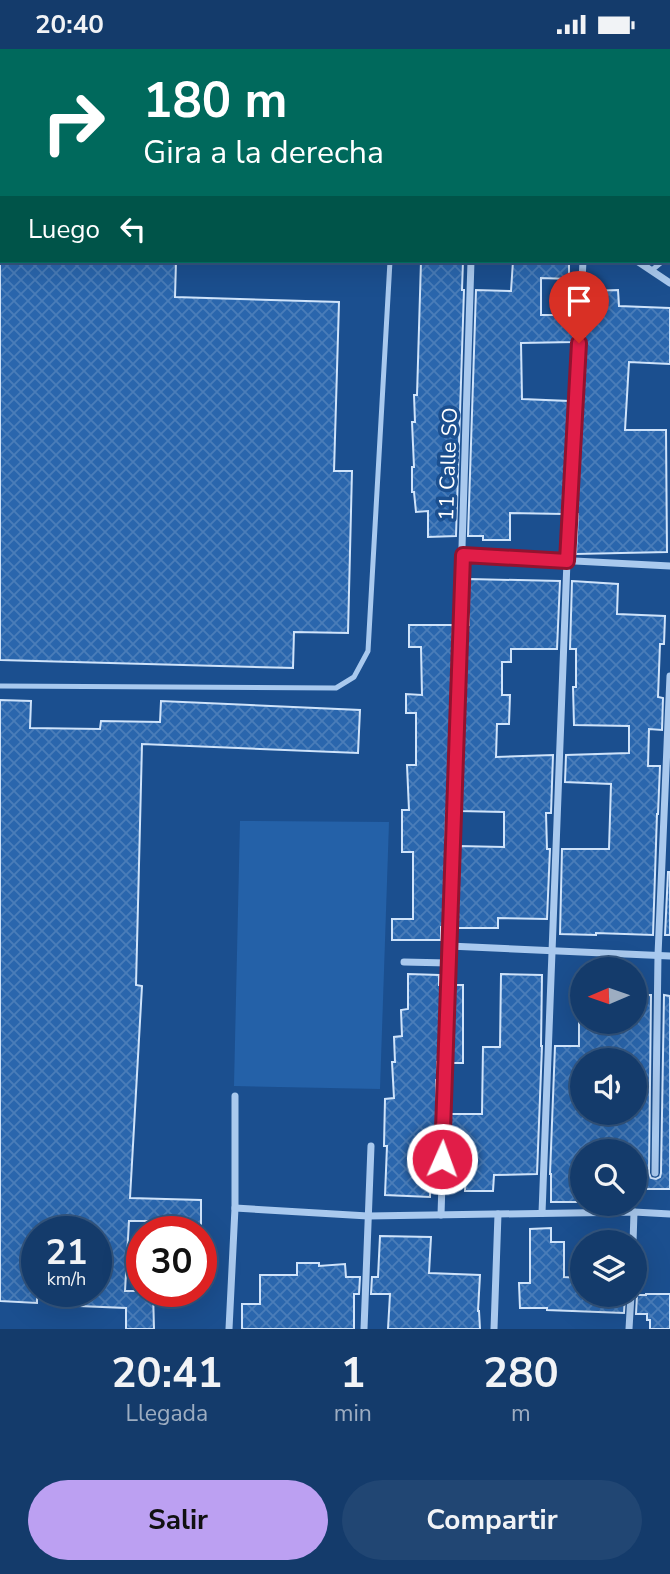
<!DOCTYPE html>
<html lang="es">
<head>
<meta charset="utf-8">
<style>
	body { margin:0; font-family:"Nunito Sans",sans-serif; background:#214673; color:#f1f3f6; height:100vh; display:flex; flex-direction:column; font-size:26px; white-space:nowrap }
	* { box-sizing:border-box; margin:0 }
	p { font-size:23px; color:#9dadc1 }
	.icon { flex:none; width:38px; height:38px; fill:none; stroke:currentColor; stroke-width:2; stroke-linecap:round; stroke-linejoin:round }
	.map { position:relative; height:1280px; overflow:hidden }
	.panel { display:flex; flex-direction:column; background:#143b6b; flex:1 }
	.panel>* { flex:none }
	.top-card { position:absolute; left:0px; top:0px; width:670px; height:214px; box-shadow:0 7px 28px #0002,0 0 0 2px #33557e; background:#00695c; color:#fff; overflow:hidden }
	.needle { width:46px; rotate:268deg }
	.tools { position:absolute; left:570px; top:908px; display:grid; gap:14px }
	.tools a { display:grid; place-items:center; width:77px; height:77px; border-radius:50%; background:#143b6b; box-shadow:0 7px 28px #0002,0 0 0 2px #33557e; font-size:35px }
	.speed { position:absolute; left:21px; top:1167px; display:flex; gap:14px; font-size:35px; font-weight:700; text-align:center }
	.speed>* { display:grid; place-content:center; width:91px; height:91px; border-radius:50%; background:#143b6b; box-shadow:0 7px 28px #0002,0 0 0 2px #33557e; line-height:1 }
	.speed small { font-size:18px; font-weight:400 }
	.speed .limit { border:10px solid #d22; background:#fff; color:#111 }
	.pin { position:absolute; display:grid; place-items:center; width:60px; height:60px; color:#fff; margin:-72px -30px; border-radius:50% 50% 50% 0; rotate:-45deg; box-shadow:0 0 7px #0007 }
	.pin .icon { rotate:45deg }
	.me { position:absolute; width:77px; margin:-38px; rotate:2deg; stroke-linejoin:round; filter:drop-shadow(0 0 5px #0008) }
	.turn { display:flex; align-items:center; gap:24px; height:147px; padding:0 28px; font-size:32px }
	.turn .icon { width:91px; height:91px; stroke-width:2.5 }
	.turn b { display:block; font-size:49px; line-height:60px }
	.then { display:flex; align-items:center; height:66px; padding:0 28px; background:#0003; gap:14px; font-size:26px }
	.eta { display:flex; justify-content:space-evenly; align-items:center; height:119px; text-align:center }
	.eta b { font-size:42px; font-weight:700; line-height:49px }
	.primary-button { display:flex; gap:14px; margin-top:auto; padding:14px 28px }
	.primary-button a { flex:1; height:80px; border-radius:42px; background:#bca0f2; color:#111; font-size:28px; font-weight:700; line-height:80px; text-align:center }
	.primary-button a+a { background:#214673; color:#f1f3f6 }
	.status { display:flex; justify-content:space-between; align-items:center; height:49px; padding:0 35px; background:#143b6b; direction:ltr }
	.status svg { height:19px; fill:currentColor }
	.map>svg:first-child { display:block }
</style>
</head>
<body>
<div class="status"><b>20:40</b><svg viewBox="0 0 49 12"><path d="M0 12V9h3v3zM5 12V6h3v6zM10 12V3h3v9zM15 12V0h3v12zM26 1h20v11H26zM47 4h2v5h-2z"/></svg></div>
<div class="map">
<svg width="670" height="1280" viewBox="0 0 670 1280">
	<defs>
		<pattern id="building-cross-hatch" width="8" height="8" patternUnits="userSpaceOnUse" patternTransform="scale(1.75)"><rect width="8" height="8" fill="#2a66ad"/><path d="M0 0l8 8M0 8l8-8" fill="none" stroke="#4a7db9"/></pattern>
	</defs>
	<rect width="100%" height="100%" fill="#1b4f8f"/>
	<path fill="#2461a8" d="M240 772 389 773 380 1040 234 1037Z"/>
	<g fill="url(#building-cross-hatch)" stroke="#cfe3fa" stroke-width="2" fill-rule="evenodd">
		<path d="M0 212H176L175 248 339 253 334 422H352L348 584 294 583 293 619 0 611Z"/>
		<path d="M421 212H463L462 241H464L456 487 428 488V462L416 463 414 443H412V418H414L412 373H415L414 346H417Z"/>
		<path d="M513 212H569V230L541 229V266H574L573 293 521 294 522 350 569 352 563 465 510 464V491H483V487H468L476 241 511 242Z"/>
		<path d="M618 241 619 257 670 259V315L629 313 625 381H666L667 503 576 505 578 465H576L586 266H588V242Z"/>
		<path d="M469 530 560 532 557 600H511V613H502V646H510L509 675H497L496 708 553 706 551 764H546L547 800H550L547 870 498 869V879H456L459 797 504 798V763L460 762 466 576H469Z"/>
		<path d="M572 532 618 535 617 565 665 567 664 595H660L658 648 663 649 662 681 649 680 648 717H660L658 765H657L653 886 596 884V886L560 885 562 800H609L611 735 565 733 566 706 629 704V677L574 676 573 638H576V600H570Z"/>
		<path d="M409 576H453L448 762H446L444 878H441V891H392V870H413V803H402V761H409L407 716H416V664H406V645L422 646 421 598H409Z"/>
		<path d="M0 651 31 652 30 679 100 680 101 672 160 673 161 652 360 661 358 704 142 695 136 936 142 937 130 1149 201 1151V1182L167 1181V1172H129L125 1242H153L154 1280H126V1259L79 1257 80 1242H96V1183H37V1254L0 1252Z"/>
		<path d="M668 823H670V886H665Z"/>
		<path d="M408 925 439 926V936H442L440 1013H437L438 1031H436L437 1065H438L436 1121H431L430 1148 385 1146 387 1097H384L385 1050 394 1049 392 1013H395L394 988 402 987 401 961 408 960Z"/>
		<path d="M501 925 542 926 541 997H542L537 1125 494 1126 493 1142H465L466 1122 449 1121 450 1065H482L483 998H500Z"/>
		<path d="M454 936H463V1014H452Z"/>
		<path d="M635 946H651L649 1124 651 1129 656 1130 660 1128 661 1124 664 946 670 947V1140H635V1102H583V1153H551V1125H550L555 997H579V973H635ZM583 1012H635V1064H583Z"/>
		<path d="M551 1179V1193H564V1228L583 1229V1246H625L624 1264 547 1261V1259H520L519 1234H530V1180Z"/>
		<path d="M380 1187 431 1188 429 1224 480 1226 478 1262H479L480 1280H388L390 1245H371L372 1228H378Z"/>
		<path d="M297 1214H319V1217L345 1215 346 1228H360L359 1245H354V1280H242V1255H260V1226H297Z"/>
		<path d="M646 1245H670V1280H650V1271H647V1265H636L637 1246H646Z"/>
	</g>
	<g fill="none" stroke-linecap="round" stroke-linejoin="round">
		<g stroke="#a9c9ee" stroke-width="5">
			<path d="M396 2V0"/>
			<path d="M668 156 670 158"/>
			<path d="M0 169 2 170"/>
			<path d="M668 207 670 206"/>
			<path d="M652 221 663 212"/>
			<path d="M0 637 336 639 354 628 368 602 390 212"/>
		</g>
		<g stroke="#a9c9ee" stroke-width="7">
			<path d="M464 2V0"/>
			<path d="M637 212 670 234"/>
			<path d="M462 506 670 517"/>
			<path d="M449 897 670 907"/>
			<path d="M404 913 448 914"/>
			<path d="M655 1124 658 906 670 627"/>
			<path d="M235 1159 368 1167 634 1163 670 1165"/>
			<path d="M542 1164 567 512 583 212"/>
			<path d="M441 1166 471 212"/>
			<path d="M633 1194 634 1163"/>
			<path d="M229 1280 235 1159V1047"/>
			<path d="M364 1280 371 1097"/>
			<path d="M494 1280 498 1165"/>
			<path d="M629 1280 631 1246"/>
		</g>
	</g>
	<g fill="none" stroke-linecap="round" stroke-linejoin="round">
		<g stroke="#92132f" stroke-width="18">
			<path id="route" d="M442 1110 463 506 567 512 579 294"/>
		</g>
		<use href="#route" stroke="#e11d48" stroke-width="12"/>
	</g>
	<g text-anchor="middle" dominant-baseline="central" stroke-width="7" stroke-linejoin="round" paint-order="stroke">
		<g font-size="21" fill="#fff" stroke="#1b4f8f">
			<text transform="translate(448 415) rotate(-88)">11 Calle SO</text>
		</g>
	</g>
</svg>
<div class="tools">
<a><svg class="needle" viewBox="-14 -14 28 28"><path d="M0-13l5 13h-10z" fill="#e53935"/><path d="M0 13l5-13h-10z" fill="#9dadc1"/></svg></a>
<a><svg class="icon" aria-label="sound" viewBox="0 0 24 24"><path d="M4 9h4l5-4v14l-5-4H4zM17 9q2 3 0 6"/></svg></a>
<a><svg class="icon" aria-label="search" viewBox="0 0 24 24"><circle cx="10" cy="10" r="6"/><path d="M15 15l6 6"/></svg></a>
<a><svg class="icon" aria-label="layers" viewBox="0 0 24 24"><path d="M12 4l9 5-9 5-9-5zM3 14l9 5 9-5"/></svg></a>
</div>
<div class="speed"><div>21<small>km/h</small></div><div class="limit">30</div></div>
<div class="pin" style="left:579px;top:294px;background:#d93025"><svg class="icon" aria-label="arrive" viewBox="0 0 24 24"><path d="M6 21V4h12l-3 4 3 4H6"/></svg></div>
<svg class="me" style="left:442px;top:1110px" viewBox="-20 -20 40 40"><circle r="17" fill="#e11d48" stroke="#fff" stroke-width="3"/><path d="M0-11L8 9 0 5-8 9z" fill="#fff"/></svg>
<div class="top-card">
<div class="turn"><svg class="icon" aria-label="right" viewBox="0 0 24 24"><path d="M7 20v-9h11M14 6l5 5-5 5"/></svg><div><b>180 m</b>Gira a la derecha</div></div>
<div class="then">Luego<svg class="icon" aria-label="left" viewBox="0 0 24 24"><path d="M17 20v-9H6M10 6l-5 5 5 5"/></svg></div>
</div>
</div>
<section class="panel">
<div class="eta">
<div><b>20:41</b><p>Llegada</p></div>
<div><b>1</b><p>min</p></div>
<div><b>280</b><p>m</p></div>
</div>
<div class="primary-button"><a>Salir</a><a>Compartir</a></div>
</section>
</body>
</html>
